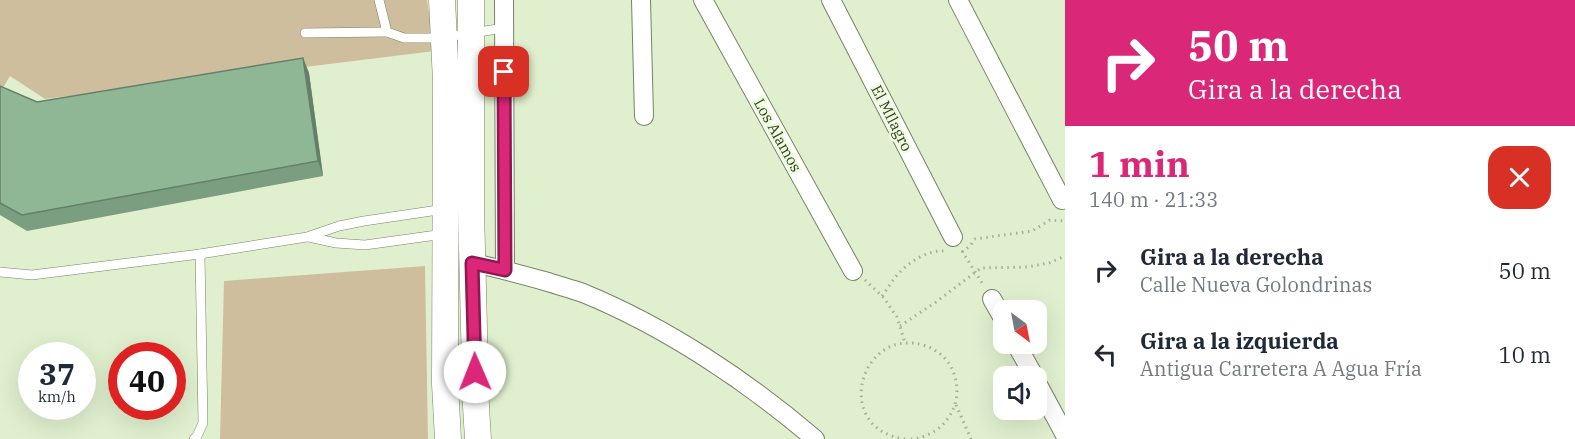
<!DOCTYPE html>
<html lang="es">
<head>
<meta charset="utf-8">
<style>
	body { margin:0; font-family:"IBM Plex Serif",serif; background:#f6f6f7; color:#1f2937; height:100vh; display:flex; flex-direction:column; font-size:22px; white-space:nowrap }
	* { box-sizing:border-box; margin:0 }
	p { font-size:20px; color:#747a83 }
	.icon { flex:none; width:33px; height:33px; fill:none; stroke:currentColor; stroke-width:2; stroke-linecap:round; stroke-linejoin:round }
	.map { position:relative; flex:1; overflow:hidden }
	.sheet { display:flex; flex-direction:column; background:#fff; width:510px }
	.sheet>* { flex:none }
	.hud { background:#db2777; color:#fff; overflow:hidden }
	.needle { width:39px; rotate:148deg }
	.buttons { position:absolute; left:993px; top:300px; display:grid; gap:12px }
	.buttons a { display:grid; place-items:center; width:54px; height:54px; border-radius:12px; background:#fff; box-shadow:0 6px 24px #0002; font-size:30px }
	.speed { position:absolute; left:18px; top:342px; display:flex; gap:12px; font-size:30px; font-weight:700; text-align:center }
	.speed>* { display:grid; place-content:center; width:78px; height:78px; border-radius:50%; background:#fff; box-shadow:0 6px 24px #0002; line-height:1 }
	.speed small { font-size:15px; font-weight:400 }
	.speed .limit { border:9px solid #d22; background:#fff; color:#111 }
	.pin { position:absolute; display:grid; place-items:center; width:51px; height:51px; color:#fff; margin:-26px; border-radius:12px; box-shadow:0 3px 9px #0006 }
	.me { position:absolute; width:66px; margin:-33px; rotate:359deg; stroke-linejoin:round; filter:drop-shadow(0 0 4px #0008) }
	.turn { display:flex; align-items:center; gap:21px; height:126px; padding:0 24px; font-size:27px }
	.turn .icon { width:78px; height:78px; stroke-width:2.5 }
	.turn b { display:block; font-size:42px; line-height:51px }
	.round { display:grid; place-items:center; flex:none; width:63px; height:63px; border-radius:18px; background:#f6f6f7 }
	.head { display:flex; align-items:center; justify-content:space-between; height:102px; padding:0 24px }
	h1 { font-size:36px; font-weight:700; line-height:45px; color:#db2777 }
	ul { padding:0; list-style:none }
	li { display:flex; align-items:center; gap:18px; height:84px; padding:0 24px }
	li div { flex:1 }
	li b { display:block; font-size:22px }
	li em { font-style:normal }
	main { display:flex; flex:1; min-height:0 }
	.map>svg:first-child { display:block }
</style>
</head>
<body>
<main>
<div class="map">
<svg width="1065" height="439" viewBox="0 0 1065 439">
	<rect width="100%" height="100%" fill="#e0f0ce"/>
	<g fill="#cebe9e">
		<path d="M0 0H427L435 51 45 99 10 76 0 93Z"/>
		<path d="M425 266 428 439H220L224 281Z"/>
	</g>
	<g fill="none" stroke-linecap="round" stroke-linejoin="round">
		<g stroke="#768465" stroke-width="10">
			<g id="lane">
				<path d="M379 0 387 32 404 38H440L504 28"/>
				<path d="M305 33 387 32"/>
				<path d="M309 237 336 243 365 245 444 234"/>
				<path d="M0 272 32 275 200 254 307 237 339 226 364 221 445 209"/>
				<path d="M194 439 197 436 203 423 200 254"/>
			</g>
		</g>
		<g stroke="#768465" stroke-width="20">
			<g id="street">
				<path d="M504 0 505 270"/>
				<path d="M641 0 644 116"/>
				<path d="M703 0 853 271"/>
				<path d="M831 0 953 237"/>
				<path d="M958 0 1062 200"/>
				<path d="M473 263C498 268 523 275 548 282 560 286 572 289 583 293 666 327 747 381 815 439"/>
				<path d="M992 299 1004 320"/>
				<path d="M1016 344 1034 376"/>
				<path d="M1036 381 1065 435"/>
			</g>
		</g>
		<g stroke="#768465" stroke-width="27">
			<g id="secondary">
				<path d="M442 0 446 81 445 384 448 439"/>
				<path d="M471 0V209L476 407 478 439"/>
			</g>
		</g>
		<g stroke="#a4b096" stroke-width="3" stroke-dasharray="1.5 4.5" stroke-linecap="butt">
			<path d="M962 251 984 286"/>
			<path d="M962 252 970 246 975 239 1032 231 1050 220 1065 221"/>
			<path d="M865 280 884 298 897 317 905 343"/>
			<path d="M882 296C888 288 893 279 900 272 910 261 929 250 944 251"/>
			<path d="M900 326 936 302 981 268 1027 267 1049 263 1065 256"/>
			<path d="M956 405 971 439"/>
			<path d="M905 439C901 438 896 438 892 436 834 416 865 325 926 346 937 350 947 358 952 369 967 401 946 436 911 439"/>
		</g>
		<use href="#lane" stroke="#fff" stroke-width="9"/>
		<use href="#street" stroke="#fff" stroke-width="18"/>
		<use href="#secondary" stroke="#fff" stroke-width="26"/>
	</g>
	<path fill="#7b9d80" d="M303 58 309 73 323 176 27 231 0 215V86L37 102Z"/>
	<path fill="#648068" d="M303 58 309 73 323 176 318 161Z"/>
	<path fill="#8fb795" stroke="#648068" stroke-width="1.5" d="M303 58 318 161 22 215 0 203V86L37 102Z"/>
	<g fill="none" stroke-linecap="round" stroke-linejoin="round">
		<g stroke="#8e194d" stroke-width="15">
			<path id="route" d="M475 372 472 263 505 270 504 72"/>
		</g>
		<use href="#route" stroke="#db2777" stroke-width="10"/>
	</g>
	<g text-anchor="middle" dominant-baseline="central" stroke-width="5" stroke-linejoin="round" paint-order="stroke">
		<g font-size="15" fill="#353c2e" stroke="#edfddb">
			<text transform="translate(892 118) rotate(63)">El MIlagro</text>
			<text transform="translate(778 135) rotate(61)">Los Alamos</text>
		</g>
	</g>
</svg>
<div class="buttons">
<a><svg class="needle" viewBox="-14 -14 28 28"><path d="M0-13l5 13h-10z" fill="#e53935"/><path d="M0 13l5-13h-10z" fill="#747a83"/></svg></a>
<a><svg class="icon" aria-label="sound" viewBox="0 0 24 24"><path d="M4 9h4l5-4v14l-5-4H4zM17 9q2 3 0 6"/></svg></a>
</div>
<div class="speed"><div>37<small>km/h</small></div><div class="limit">40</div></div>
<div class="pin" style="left:504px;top:72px;background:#d93025"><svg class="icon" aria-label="arrive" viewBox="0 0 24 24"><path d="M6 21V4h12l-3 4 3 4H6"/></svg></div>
<svg class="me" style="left:475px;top:372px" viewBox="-20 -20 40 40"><circle r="19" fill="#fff"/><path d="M0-13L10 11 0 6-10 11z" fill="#db2777"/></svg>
</div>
<section class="sheet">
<div class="hud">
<div class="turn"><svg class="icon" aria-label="right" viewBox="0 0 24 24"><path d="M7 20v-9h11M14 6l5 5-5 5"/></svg><div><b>50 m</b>Gira a la derecha</div></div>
</div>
<div class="head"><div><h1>1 min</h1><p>140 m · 21:33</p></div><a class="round" style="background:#d93025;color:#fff"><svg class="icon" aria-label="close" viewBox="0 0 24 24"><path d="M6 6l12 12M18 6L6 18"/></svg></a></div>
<ul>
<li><svg class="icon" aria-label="right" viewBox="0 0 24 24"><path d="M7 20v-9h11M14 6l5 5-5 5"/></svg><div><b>Gira a la derecha</b><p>Calle Nueva Golondrinas</p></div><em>50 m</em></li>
<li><svg class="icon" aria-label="left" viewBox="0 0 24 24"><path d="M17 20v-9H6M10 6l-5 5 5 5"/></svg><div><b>Gira a la izquierda</b><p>Antigua Carretera A Agua Fría</p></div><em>10 m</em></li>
</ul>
</section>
</main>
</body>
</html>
